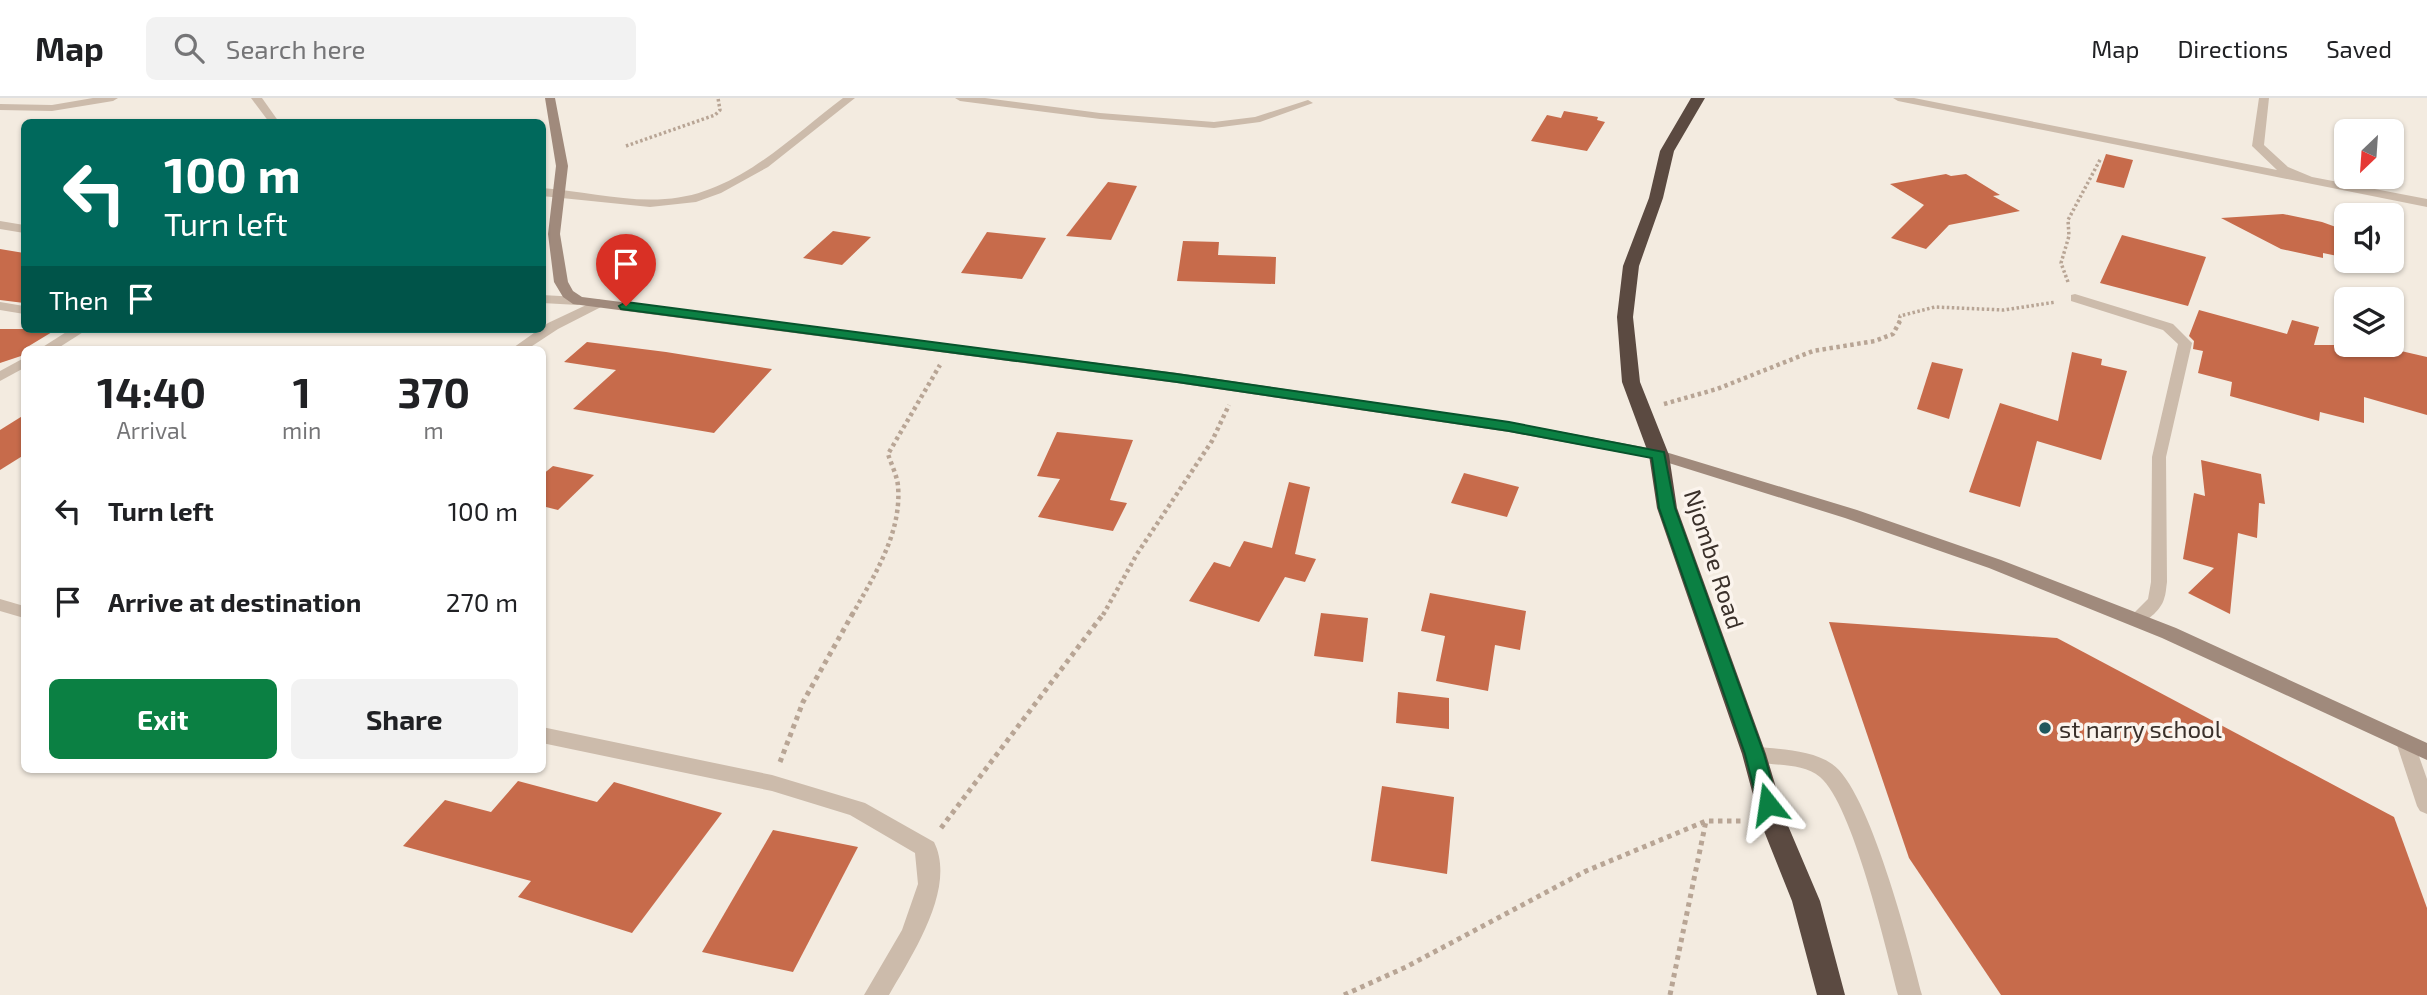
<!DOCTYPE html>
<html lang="en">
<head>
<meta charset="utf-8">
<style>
	body { margin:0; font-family:"Exo 2",sans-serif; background:#f2f2f2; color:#202124; height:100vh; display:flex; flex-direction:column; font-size:26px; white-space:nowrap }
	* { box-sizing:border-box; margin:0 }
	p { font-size:23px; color:#757577 }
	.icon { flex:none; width:38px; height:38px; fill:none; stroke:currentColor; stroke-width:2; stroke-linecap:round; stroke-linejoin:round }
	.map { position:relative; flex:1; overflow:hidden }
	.panel { position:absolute; left:21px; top:248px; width:525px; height:427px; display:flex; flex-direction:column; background:#fff; border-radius:10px; box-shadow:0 2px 5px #0004 }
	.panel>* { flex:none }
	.hud { position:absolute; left:21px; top:21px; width:525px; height:214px; border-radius:10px; box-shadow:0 2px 5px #0004; background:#00695c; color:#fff; overflow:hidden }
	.needle { width:46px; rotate:205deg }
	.controls { position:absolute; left:2334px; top:21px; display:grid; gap:14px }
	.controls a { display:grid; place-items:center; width:70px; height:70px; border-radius:10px; background:#fff; box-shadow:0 2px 5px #0004; font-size:35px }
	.pin { position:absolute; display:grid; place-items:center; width:60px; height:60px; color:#fff; margin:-72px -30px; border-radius:50% 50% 50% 0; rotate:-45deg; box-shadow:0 0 7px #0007 }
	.pin .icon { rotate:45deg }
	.me { position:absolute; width:77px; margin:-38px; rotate:345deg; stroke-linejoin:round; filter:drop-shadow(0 0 5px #0008) }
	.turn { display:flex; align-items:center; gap:24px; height:147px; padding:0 28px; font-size:32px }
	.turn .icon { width:91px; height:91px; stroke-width:2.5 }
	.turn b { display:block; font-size:49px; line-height:60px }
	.then { display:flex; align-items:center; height:66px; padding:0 28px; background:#0003; gap:14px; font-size:26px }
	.eta { display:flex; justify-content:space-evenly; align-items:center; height:119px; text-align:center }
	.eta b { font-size:42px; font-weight:700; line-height:49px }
	.action { display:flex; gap:14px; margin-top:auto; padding:14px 28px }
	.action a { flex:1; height:80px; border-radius:10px; background:#0b8043; color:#fff; font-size:28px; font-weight:700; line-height:80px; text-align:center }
	.action a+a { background:#f2f2f2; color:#202124 }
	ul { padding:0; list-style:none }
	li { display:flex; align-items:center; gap:21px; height:91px; padding:0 28px }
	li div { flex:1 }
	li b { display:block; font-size:26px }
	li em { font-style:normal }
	header { display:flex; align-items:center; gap:42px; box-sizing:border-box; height:98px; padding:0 35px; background:#fff; border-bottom:2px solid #e0e0e0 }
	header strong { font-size:33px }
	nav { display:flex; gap:38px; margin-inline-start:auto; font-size:24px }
	.search { width:490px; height:63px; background:#f2f2f2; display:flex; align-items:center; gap:18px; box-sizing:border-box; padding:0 24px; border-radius:10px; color:#757577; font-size:26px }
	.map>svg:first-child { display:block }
</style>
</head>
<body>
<header>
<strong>Map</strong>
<div class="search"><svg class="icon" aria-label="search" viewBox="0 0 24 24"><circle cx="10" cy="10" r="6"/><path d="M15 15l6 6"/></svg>Search here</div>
<nav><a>Map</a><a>Directions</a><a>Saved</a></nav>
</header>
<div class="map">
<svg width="2427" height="897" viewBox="0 0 2427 897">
	<rect width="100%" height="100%" fill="#f3ebe0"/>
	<g fill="#c76b4b">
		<path d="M1564 13 1598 19 1597 22 1605 24 1587 53 1531 43 1547 17 1561 20Z"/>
		<path d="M2106 56 2133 62 2124 90 2096 84Z"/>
		<path d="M1946 76 1951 78 1966 76 2000 97 1993 98 2020 113 1949 127 1926 151 1891 140 1924 107 1890 86Z"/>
		<path d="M1108 84 1137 88 1111 142 1066 138Z"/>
		<path d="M2283 116 2322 124 2347 133V160L2323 155V160L2281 151 2221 120Z"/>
		<path d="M833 133 871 139 842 167 803 160Z"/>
		<path d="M987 134 1046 140 1022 181 961 175Z"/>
		<path d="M2122 137 2206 159 2188 208 2100 185Z"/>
		<path d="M1183 143 1219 144 1218 157 1276 159 1275 186 1177 183Z"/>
		<path d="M0 151 24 155V205L0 202Z"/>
		<path d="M2199 212 2287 236 2292 222 2319 229 2314 247H2375L2427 259V317L2364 299V325L2320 314 2319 323 2230 298 2232 284 2198 275 2203 253 2193 251 2194 243 2189 238Z"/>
		<path d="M0 231H57L24 251V257L0 265Z"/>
		<path d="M587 244 666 254 772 271 714 335 573 311 616 272 564 264Z"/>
		<path d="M2072 254 2102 261 2101 267 2127 273 2101 362 2037 343 2020 409 1969 394 2000 305 2058 323Z"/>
		<path d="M1932 264 1963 271 1949 321 1917 311Z"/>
		<path d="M24 317V357L0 372V332Z"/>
		<path d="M1057 334 1133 342 1110 402 1127 405 1113 433 1038 419 1060 381 1037 378Z"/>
		<path d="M2201 362 2261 376 2265 406 2259 405 2257 440 2238 435 2230 516 2188 495 2214 470 2183 461 2194 395 2205 398Z"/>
		<path d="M553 368 594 377 558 412 542 408V377Z"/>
		<path d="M1464 375 1519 389 1507 419 1451 405Z"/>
		<path d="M1289 384 1310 389 1295 456 1316 461 1305 484 1285 479 1259 524 1189 503 1214 464 1230 469 1244 443 1272 450Z"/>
		<path d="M1430 495 1526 513 1520 552 1495 547 1488 593 1436 583 1445 538 1421 533Z"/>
		<path d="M1321 515 1368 520 1363 564 1314 558Z"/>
		<path d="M1829 524 2057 540 2394 719 2427 810V897H2001L1909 760Z"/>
		<path d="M1398 594 1449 600V631L1396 625Z"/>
		<path d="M518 683 597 704 614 684 722 715 632 835 518 799 531 783 403 748 445 702 491 714Z"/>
		<path d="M1382 688 1454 699 1447 776 1371 763Z"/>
		<path d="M773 732 858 749 793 874 702 854Z"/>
	</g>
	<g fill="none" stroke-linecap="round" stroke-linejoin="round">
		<g stroke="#b8a595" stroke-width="3.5" stroke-dasharray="2.5 2.5" stroke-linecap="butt">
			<path d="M626 48 715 17 720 12 718 0"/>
			<path d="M2068 184 2061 165 2069 138 2068 122 2101 60"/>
			<path d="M1899 225 1900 218 1935 209 2004 212 2056 204"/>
		</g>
		<g stroke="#b8a595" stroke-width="4.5" stroke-dasharray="3.5 3.5" stroke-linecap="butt">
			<path d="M1664 306 1717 291 1813 253 1875 243 1893 236 1900 223"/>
			<path d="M852 517C874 478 902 435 898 388 897 377 891 366 888 356L940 267"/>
			<path d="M1103 517 1137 456 1212 343 1229 307"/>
		</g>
		<g stroke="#b8a595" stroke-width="5" stroke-dasharray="4.5 4.5" stroke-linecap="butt">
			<path d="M780 664 803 604 853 515"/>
			<path d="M941 730 1104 515"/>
			<path d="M1344 897 1406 869 1586 773 1706 723H1744"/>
			<path d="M1670 897 1706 723"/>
		</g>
		<g fill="#ccbbab" fill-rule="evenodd">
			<path d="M2075 196 2173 226 2192 245 2166 359 2167 484C2166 490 2166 496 2164 501 2161 513 2141 530 2129 526L2127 522 2148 501 2151 484 2152 359 2178 246 2163 232 2071 203V197Z"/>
			<path d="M599 201 605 205 603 208 558 231 526 252H510L548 225Z"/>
			<path d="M2405 637 2411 639 2414 644 2427 681V716L2420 713 2417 708 2396 644 2399 639Z"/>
		</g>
		<g fill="#ccbbab" fill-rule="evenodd">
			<path d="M93 0H118L113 3 52 13 0 12V6L52 7Z"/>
			<path d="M251 0H262L279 24H269Z"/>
			<path d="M843 0H855L768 69 721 95 696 104 650 109 542 98V90C583 93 624 104 665 101 735 97 790 40 843 0Z"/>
			<path d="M955 0H985L1100 15 1214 24 1255 19 1308 2 1313 5 1260 24 1214 30 1100 21 960 3Z"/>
			<path d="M1893 0H1914L2277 72 2252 48 2259 0H2269L2264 47 2288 69 2312 79 2427 101V109L1898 3Z"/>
			<path d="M0 123 24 127V135L0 131Z"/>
			<path d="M542 197 578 199 585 203 578 207 542 205Z"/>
			<path d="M0 204 24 208V216L0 212Z"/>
			<path d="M71 231H88L55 252H38Z"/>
			<path d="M24 260V270L0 283V273Z"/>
			<path d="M0 501 24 508V520L0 513Z"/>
			<path d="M542 629 772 677 865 705 934 744C957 790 912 857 889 897H864L902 832 918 786 915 755 850 717 772 693 542 645Z"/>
			<path d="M1754 648C1779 652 1810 651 1832 666 1869 690 1910 850 1922 897H1898C1886 851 1853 707 1820 679 1801 663 1769 669 1747 662L1744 656 1747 650Z"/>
		</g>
		<path fill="#a08a7c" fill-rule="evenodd" d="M545 0H555L568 68 560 136 568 184 573 193 582 199 1177 275 1509 324 1659 352 1857 412 2001 462 2176 530 2427 645V662L2162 540 1989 470 1845 420 1656 361 1509 334 1177 285 573 206 563 199 554 184 548 136 556 68Z"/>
		<path fill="#5b4a41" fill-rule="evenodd" d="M1691 0H1705L1674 53 1663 100 1639 168 1633 219 1640 284 1669 357 1677 410 1766 656 1786 723 1820 803 1845 897H1817L1792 803 1760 723 1742 656 1657 410 1649 357 1622 284 1617 219 1623 168 1649 100 1660 53Z"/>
	</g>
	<path fill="#0b8043" stroke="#07532c" stroke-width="2" d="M626 204 1177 276 1509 324 1664 354 1675 410 1764 656 1778 706 1775 711 1768 714 1761 711 1758 706 1745 656 1659 410 1652 360 1509 333 1177 284 621 211 619 208Z"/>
	<circle fill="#1f575c" stroke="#fbf4ed" stroke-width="2.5" cx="2045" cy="630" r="7"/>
	<g text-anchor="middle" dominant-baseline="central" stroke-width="7" stroke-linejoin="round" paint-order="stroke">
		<g font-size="24" fill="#3a302a" stroke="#fbf4ed">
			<text transform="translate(1715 461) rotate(72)">Njombe Road</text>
		</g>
		<g font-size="24" fill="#3a302a" stroke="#fbf4ed" text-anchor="start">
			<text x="2059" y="630">st narry school</text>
		</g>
	</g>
</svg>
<div class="controls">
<a><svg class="needle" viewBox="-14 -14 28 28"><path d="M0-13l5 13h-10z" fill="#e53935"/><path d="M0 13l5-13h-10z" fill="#757577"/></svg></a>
<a><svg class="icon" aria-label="sound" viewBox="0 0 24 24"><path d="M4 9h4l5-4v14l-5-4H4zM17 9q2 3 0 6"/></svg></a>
<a><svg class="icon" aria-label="layers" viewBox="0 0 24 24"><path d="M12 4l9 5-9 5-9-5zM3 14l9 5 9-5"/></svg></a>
</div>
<div class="pin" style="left:626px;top:208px;background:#d93025"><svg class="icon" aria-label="arrive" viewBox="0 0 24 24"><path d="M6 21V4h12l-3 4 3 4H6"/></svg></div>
<svg class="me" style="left:1768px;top:706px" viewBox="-20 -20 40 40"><path d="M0-17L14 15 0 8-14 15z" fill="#0b8043" stroke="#fff" stroke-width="4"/></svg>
<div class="hud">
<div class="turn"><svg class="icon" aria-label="left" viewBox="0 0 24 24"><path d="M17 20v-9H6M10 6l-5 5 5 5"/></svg><div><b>100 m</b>Turn left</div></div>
<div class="then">Then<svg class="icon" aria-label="arrive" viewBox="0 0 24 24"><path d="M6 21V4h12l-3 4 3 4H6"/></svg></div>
</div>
<section class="panel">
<div class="eta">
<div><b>14:40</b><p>Arrival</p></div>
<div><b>1</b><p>min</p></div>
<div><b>370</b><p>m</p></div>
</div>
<ul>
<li><svg class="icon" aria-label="left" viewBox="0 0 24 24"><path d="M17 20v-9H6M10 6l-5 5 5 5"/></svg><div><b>Turn left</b></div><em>100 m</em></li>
<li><svg class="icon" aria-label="arrive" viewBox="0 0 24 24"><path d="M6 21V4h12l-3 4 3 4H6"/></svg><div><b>Arrive at destination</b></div><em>270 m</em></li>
</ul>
<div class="action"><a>Exit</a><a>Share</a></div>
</section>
</div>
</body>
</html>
